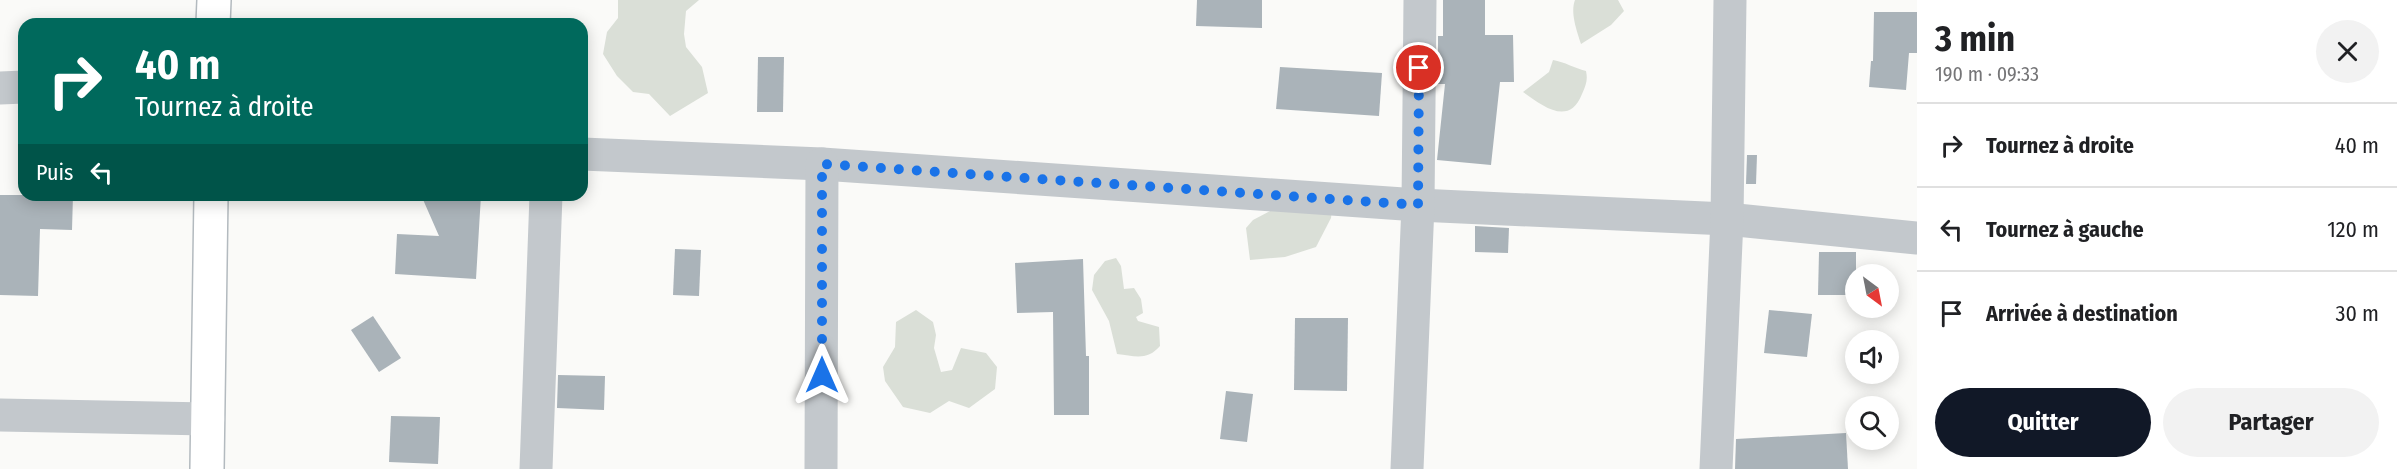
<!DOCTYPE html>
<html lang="fr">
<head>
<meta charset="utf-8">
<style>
	body { margin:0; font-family:"Fira Sans Condensed",sans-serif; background:#f2f2f2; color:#202124; height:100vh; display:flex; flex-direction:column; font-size:22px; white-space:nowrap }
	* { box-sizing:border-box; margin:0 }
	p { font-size:20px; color:#757577 }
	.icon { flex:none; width:33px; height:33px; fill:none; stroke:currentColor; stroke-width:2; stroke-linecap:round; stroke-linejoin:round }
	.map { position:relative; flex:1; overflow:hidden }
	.side { display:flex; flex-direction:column; background:#fff; width:480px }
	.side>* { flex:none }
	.guide { position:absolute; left:18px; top:18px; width:570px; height:183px; border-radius:18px; box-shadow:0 3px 15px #0003; background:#00695c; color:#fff; overflow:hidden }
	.needle { width:39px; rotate:148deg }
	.controls { position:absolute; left:1845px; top:264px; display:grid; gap:12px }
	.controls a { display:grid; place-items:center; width:54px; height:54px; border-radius:50%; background:#fff; box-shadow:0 3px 15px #0003; font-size:30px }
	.pin { position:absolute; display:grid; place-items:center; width:51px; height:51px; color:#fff; margin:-26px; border:3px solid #fff; border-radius:50%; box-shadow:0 2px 6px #0007 }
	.me { position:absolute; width:66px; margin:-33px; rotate:0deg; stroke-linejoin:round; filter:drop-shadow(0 0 4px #0008) }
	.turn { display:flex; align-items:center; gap:21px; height:126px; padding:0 18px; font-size:27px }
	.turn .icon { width:78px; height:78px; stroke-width:2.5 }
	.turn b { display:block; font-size:42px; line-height:51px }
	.then { display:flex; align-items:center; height:57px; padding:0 18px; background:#0003; gap:12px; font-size:22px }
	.round { display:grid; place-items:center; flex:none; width:63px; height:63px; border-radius:32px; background:#f2f2f2 }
	.headline { display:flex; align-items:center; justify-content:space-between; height:102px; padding:0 18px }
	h1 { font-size:36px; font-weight:700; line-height:45px }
	.cta { display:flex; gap:12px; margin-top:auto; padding:12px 18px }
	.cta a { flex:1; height:69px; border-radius:36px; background:#111827; color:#fff; font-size:24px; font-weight:700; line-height:69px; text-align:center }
	.cta a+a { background:#f2f2f2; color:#202124 }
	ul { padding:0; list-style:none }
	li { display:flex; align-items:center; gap:18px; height:84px; padding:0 18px; border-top:2px solid #e0e0e0 }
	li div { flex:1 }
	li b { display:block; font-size:22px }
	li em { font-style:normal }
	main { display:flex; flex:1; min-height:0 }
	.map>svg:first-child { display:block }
</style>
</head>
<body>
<main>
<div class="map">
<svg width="1917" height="469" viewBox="0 0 1917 469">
	<rect width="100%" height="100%" fill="#fafaf8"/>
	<g fill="#dadfd7">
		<path d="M618 0H699L686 11 684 34 686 47 702 67 708 93 670 116 649 94 633 92 617 76 603 54 607 32 618 18Z"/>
		<path d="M1575 0H1618L1624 11 1611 25 1581 44C1577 31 1570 13 1575 0Z"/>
		<path d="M1553 60C1565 62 1574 68 1586 71 1588 80 1586 85 1582 94 1569 127 1543 106 1523 92L1549 72Z"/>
		<path d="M1274 209H1332L1331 218 1316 247 1285 257 1250 260 1246 228 1253 220Z"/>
		<path d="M1116 258 1121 266 1124 289 1134 288 1141 299 1143 313 1136 317 1138 321 1159 327 1160 346C1147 361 1135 356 1117 354L1109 321 1092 290 1094 275 1105 261Z"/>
		<path d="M916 310 933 322 936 335 934 348 941 372 952 370 961 348 986 353 997 367 995 389 969 408 949 401 930 413 903 407 885 381 883 367 895 347 896 322Z"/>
	</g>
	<g fill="#aab3b9">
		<path d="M1197 0H1262V28L1196 26Z"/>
		<path d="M1443 0H1485V35H1513L1514 82H1500L1491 165 1437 160 1445 84H1438V36H1443Z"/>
		<path d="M1874 12H1917V53H1909L1906 90 1869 87 1871 61H1873Z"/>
		<path d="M758 57H784L783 112H757Z"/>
		<path d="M1280 67 1382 73 1379 116 1276 109Z"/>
		<path d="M1747 155H1757L1756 184H1746Z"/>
		<path d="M0 195H73L72 230 40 229 38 296 0 295Z"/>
		<path d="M421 195H481L476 279 395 274 397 234 439 236Z"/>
		<path d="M1475 226 1509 228 1508 253 1475 252Z"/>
		<path d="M675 249 701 250 699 296 673 295Z"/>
		<path d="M1819 252H1856V295H1818Z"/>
		<path d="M1083 259 1086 356H1089V415H1054L1053 312 1017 313 1015 263Z"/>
		<path d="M1769 310 1812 314 1807 357 1764 353Z"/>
		<path d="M373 316 401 358 379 372 351 330Z"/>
		<path d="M1295 318H1348L1347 391 1294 390Z"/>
		<path d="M558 375 605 376 604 410 557 408Z"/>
		<path d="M1226 391 1253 394 1247 442 1220 439Z"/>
		<path d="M391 416 440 417 438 464 389 462Z"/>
		<path d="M1846 433 1848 469H1735L1736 439Z"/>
	</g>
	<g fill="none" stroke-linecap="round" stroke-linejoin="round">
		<g stroke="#b3babf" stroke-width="36">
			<g id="secondary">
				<path d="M213 24 214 0"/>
				<path d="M207 469 211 195"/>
			</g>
		</g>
		<g stroke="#c3c8cc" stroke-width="33">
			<path d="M0 88 24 87"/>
			<path d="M582 154 822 164 1418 205 1727 219 1917 238"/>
			<path d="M0 415 208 419"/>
			<path d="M536 469 546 195"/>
			<path d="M821 469 822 164"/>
			<path d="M1407 469 1418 205 1420 0"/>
			<path d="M1716 469 1727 219 1730 0"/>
		</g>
		<use href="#secondary" stroke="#fff" stroke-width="33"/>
	</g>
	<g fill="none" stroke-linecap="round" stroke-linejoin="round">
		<path stroke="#1a73e8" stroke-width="10" stroke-dasharray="0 18" d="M822 375V164L1418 205 1419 68"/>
	</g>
</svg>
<div class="controls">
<a><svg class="needle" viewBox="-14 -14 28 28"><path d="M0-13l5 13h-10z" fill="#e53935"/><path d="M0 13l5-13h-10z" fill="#757577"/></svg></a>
<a><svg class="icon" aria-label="sound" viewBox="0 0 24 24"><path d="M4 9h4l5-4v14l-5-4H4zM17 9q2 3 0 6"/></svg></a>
<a><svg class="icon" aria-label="search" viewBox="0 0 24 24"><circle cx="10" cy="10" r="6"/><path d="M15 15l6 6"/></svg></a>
</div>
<div class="pin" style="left:1419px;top:68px;background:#d93025"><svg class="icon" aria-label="arrive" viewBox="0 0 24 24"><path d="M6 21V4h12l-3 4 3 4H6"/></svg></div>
<svg class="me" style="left:822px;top:375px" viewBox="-20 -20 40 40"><path d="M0-17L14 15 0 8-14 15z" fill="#1a73e8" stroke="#fff" stroke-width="4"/></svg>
<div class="guide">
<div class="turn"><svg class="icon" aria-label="right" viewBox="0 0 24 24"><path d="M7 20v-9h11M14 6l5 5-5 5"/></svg><div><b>40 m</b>Tournez à droite</div></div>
<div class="then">Puis<svg class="icon" aria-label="left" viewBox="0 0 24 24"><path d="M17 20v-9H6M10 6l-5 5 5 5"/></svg></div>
</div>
</div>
<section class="side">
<div class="headline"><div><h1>3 min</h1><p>190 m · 09:33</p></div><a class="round"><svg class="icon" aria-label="close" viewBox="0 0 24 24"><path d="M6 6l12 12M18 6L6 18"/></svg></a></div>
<ul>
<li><svg class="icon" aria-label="right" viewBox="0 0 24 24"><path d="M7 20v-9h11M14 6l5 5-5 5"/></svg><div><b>Tournez à droite</b></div><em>40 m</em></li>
<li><svg class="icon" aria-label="left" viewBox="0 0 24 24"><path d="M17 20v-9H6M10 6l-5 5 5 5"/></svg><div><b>Tournez à gauche</b></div><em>120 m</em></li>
<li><svg class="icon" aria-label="arrive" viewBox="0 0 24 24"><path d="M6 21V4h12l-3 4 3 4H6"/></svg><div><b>Arrivée à destination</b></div><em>30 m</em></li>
</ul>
<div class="cta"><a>Quitter</a><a>Partager</a></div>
</section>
</main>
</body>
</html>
